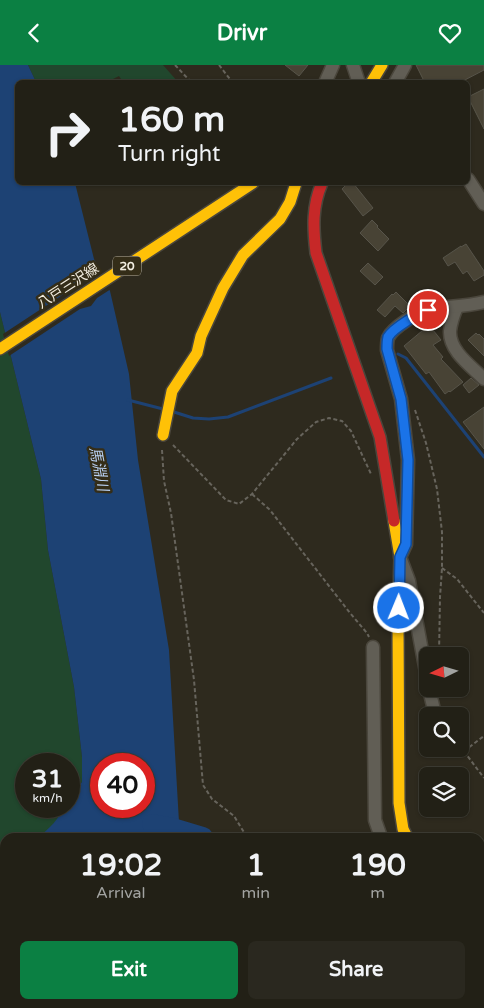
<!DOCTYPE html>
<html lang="en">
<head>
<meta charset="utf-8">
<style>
	body { margin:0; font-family:"Varela Round","Noto Sans JP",sans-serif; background:#2a281f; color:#f1f3f6; height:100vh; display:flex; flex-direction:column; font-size:19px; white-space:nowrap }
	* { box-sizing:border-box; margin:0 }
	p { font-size:16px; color:#a2a3a1 }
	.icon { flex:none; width:28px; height:28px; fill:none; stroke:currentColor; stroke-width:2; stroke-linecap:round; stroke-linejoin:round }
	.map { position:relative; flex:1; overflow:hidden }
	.sheet { position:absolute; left:0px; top:768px; width:485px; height:176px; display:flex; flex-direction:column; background:#222016; border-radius:15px 15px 0 0; box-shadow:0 1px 4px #0004,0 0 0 1px #3f3e35 }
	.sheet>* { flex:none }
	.top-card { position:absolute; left:15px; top:15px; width:455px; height:105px; border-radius:8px; box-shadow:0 1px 4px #0004,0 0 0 1px #3f3e35; background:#222016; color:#f1f3f6; overflow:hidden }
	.needle { width:32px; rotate:265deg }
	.controls { position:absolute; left:419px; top:582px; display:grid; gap:10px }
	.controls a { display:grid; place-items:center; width:50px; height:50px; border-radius:8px; background:#222016; box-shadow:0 1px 4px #0004,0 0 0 1px #3f3e35; font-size:25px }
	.speed { position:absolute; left:15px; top:688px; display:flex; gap:10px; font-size:25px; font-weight:700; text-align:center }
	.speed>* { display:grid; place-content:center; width:65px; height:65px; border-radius:50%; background:#222016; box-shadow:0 1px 4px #0004,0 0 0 1px #3f3e35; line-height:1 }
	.speed small { font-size:12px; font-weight:400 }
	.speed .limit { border:8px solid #d22; background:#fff; color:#111 }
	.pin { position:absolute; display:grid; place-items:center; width:42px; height:42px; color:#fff; margin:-21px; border:2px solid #fff; border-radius:50%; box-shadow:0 1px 5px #0007 }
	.me { position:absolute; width:55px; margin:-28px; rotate:1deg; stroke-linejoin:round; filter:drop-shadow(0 0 4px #0008) }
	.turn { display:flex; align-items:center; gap:18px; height:105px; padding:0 20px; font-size:22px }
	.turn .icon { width:65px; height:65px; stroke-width:2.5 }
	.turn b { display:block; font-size:35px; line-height:42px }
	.eta { display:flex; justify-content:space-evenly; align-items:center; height:85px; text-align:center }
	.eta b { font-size:30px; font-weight:700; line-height:35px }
	.cta { display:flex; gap:10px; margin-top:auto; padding:10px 20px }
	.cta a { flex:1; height:58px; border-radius:8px; background:#0b8043; color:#fff; font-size:20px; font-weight:700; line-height:58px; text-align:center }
	.cta a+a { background:#2a281f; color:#f1f3f6 }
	header { display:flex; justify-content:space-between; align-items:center; height:65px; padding:0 20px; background:#0b8043; color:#fff; font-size:22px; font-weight:700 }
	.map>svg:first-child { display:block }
</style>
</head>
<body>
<header><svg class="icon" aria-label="back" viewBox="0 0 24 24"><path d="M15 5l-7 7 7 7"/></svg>Drivr<svg class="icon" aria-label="heart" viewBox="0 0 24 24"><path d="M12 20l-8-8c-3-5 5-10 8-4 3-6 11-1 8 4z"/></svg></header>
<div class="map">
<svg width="484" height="943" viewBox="0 0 484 943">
	<rect width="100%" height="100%" fill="#2e2a1e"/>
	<g fill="#21472d">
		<path d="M28 0H163L178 17H123L119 11 107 17H36Z"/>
		<path d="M0 247 41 414 48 485 74 622 82 692V717L69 733V699H26V741H65C61 750 48 769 38 772 34 774 11 772 5 772V782L0 783Z"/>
		<path d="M5 809V939H74V943H0V810Z"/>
		<path d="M173 939H408L405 943H173Z"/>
	</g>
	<g fill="#1d4274" fill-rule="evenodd">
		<path d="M0 0H28L36 17 18 18V118H75L94 194 110 226 129 309 138 395 169 585 179 757V772H80V768L75 772H38C50 764 58 754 65 741H69V732L82 717V692L74 622 48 485 41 414 0 247ZM101 699H144V741H101Z"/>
		<path d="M5 782V809L0 810V783Z"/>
		<rect x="74" y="939" width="99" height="4"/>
	</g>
	<path fill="#2e2a1e" d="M102 205 111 224 97 233 91 241 80 244 9 291 3 269 73 223 77 216 81 213 90 212Z"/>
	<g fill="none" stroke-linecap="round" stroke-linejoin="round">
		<g stroke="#1d4274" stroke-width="3">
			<path d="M398 289 406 293 484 392"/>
			<path d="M128 335 163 344"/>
			<path d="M174 347 193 353 209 354 228 352 331 313"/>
		</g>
		<g stroke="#1d4274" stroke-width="20">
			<path d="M152 759 173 763 203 772"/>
			<path d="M480 865 484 866"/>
		</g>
	</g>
	<g fill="#484335" stroke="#57544a">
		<path d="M285 0H308L299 11Z"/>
		<path d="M416 0H484V5L459 18H425Z"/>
		<path d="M484 24V64L468 32Z"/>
		<path d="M348 118H353L373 143 363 151 342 124Z"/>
		<path d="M372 155 378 161 377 162 389 174 378 186 360 168Z"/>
		<path d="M466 179 484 206V210L474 216 467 206 463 209 455 197 448 201 443 193 461 181V182Z"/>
		<path d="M368 198 383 212 375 220 360 206Z"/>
		<path d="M396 227 410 241 403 248 395 241 385 252 377 245 392 229 393 230Z"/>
		<path d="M429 260 441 275 433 280 443 292 441 294 463 317 450 327 449 326 445 329 429 307 426 309 404 281Z"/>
		<path d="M476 268 478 270 479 269 484 274V291L468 275Z"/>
		<path d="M471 313 479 320 469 328 463 320Z"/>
		<path d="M484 342V384L463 357Z"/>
	</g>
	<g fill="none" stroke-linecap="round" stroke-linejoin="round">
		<g stroke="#4a463c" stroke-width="15">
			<g id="street">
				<path d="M353 0 359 18"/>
				<path d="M325 18 333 0"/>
				<path d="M395 18 405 0"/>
				<path d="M468 114 484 139"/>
				<path d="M457 242C454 249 451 257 450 266 449 286 471 301 484 314"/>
				<path d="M373 582 375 755 381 772"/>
				<path d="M428 618 409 516 400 492 406 479 408 395 401 334 387 285C387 281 387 277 388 273 392 263 419 246 429 244 448 241 466 242 484 237"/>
				<path d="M429 624 434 645"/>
				<path d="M480 828 484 829"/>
				<path d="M480 847 484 848"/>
				<path d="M480 930 484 929"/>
				<path d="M448 943 454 939"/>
			</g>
		</g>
		<g stroke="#4a463c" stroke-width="14">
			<g id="slow">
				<path d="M371 18 382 0"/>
				<path d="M0 284 253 118"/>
				<path d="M163 370 172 326 197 288 201 271 223 223 243 190 280 154 290 137 296 118"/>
				<path d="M394 456 400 492 398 560 399 738 403 764 407 772"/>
			</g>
		</g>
		<g stroke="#4a463c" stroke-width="14">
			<path id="jam" d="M322 118C312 141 313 163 316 188L380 372 394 456"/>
		</g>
		<g stroke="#67645c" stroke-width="2" stroke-dasharray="4 2.5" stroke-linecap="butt">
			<path d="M175 0 192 18"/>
			<path d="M219 0 233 18"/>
			<path d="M415 345 426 378 437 424 442 467V503L440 532 439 591"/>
			<path d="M173 380 226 435 239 439 252 429 297 374 316 357 329 353 342 356 351 366 371 409"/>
			<path d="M162 385 164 416 171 448 194 615 203 720 212 734 234 751 245 769 244 772"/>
			<path d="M252 429 270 445 350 548 367 568 369 572"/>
			<path d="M442 503 457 514 484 548"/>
			<path d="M460 681 484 713"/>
			<path d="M464 686 484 671"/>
			<path d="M294 943V939"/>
		</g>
		<use href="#street" stroke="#615e55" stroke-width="12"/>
		<use href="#slow" stroke="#ffc107" stroke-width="11"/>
		<use href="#jam" stroke="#c62828" stroke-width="11"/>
	</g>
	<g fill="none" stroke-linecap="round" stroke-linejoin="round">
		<g stroke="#114b97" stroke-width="12">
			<path id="route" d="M399 543 400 492 406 479 408 395 401 334 387 284C387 281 387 276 388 272 393 263 419 248 428 245"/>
		</g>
		<use href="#route" stroke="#1a73e8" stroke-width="9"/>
	</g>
	<g text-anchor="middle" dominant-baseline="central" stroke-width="5" stroke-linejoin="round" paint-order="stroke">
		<rect fill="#342d18" stroke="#b9b3a4" stroke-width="1" x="113" y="191.5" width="28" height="19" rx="4"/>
		<g font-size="12" font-weight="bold" fill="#f2ede0">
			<text x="127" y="201">20</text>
		</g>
		<g font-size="14" fill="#f2ede0" stroke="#342d18">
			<text transform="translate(68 221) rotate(-33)">八戸三沢線</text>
		</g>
		<g font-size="15" font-style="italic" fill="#b9d1f3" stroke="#342d18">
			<text transform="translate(99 404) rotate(79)">馬淵川</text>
		</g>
	</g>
</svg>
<div class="controls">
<a><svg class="needle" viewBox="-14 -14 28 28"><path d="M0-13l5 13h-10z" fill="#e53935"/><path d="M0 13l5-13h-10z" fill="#a2a3a1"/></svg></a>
<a><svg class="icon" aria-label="search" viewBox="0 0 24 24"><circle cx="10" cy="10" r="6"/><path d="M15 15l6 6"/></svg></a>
<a><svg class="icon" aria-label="layers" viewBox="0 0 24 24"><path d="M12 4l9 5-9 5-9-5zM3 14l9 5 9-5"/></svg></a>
</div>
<div class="speed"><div>31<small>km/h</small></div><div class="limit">40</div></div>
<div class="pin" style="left:428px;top:245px;background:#d93025"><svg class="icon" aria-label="arrive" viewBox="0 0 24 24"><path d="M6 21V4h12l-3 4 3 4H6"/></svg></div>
<svg class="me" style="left:399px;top:543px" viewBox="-20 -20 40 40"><circle r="17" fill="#1a73e8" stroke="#fff" stroke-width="3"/><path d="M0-11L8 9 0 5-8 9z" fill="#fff"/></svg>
<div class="top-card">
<div class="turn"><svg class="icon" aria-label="right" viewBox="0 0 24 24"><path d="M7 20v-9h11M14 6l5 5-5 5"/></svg><div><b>160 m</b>Turn right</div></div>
</div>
<section class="sheet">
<div class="eta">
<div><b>19:02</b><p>Arrival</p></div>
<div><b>1</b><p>min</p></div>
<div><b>190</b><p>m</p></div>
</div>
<div class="cta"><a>Exit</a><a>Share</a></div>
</section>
</div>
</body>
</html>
